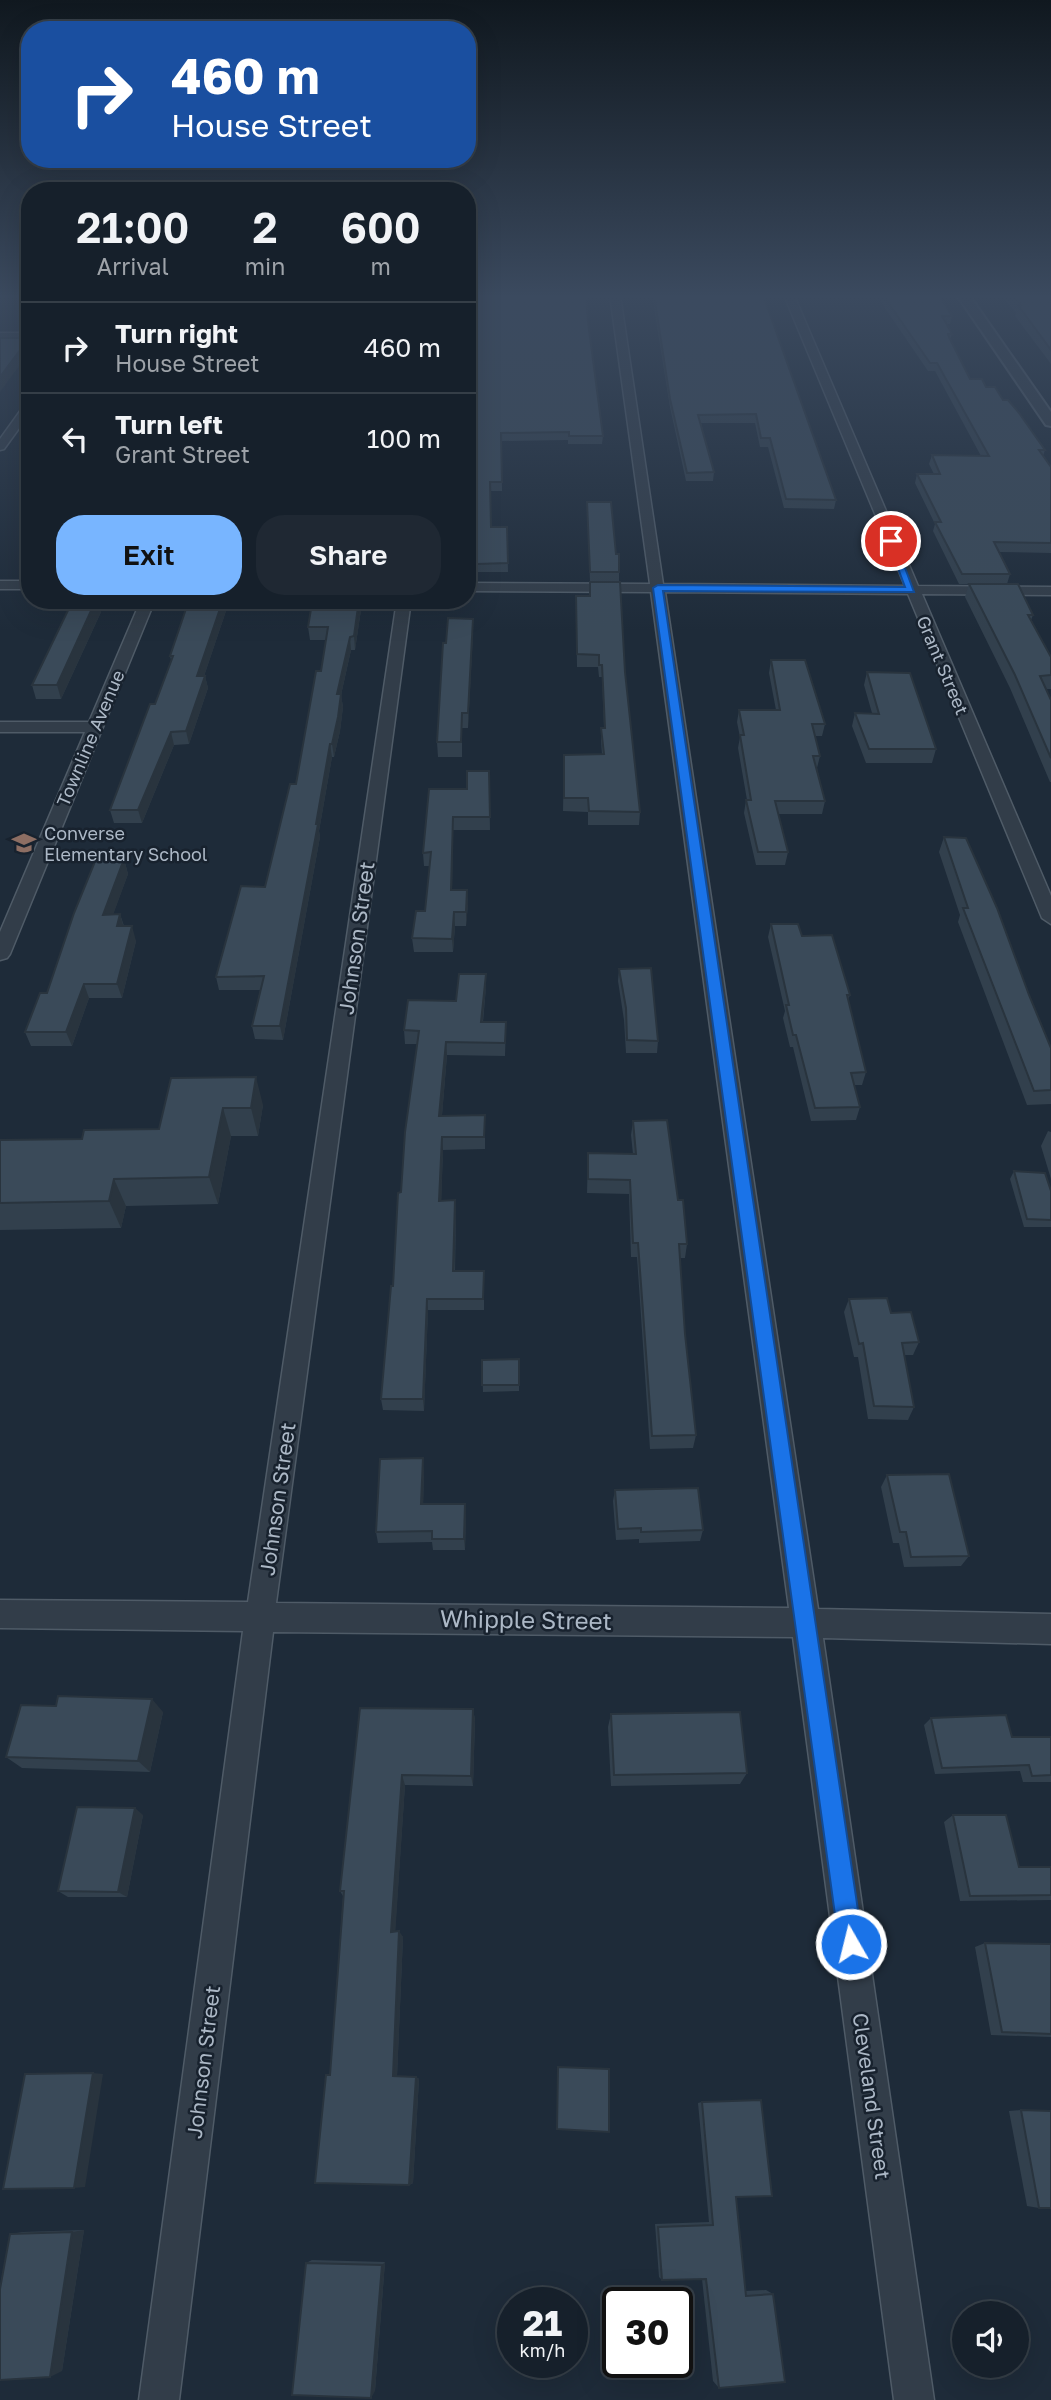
<!DOCTYPE html>
<html lang="en">
<head>
<meta charset="utf-8">
<style>
	body { margin:0; font-family:"Golos Text",sans-serif; background:#1f2833; color:#f1f3f6; height:100vh; display:flex; flex-direction:column; font-size:26px; white-space:nowrap }
	* { box-sizing:border-box; margin:0 }
	p { font-size:23px; color:#9ea3a9 }
	.icon { flex:none; width:38px; height:38px; fill:none; stroke:currentColor; stroke-width:2; stroke-linecap:round; stroke-linejoin:round }
	.map { position:relative; flex:1; overflow:hidden }
	.side { position:absolute; left:21px; top:182px; width:455px; height:427px; display:flex; flex-direction:column; background:#16202b; border-radius:28px; box-shadow:0 7px 28px #0002,0 0 0 2px #353e47 }
	.side>* { flex:none }
	.hud { position:absolute; left:21px; top:21px; width:455px; height:147px; border-radius:28px; box-shadow:0 7px 28px #0002,0 0 0 2px #353e47; background:#1a4fa0; color:#fff; overflow:hidden }
	.controls { position:absolute; left:952px; top:2301px; display:grid; gap:14px }
	.controls a { display:grid; place-items:center; width:77px; height:77px; border-radius:50%; background:#16202b; box-shadow:0 7px 28px #0002,0 0 0 2px #353e47; font-size:35px }
	.speed { position:absolute; left:497px; top:2287px; display:flex; gap:14px; font-size:35px; font-weight:700; text-align:center }
	.speed>* { display:grid; place-content:center; width:91px; height:91px; border-radius:50%; background:#16202b; box-shadow:0 7px 28px #0002,0 0 0 2px #353e47; line-height:1 }
	.speed small { font-size:18px; font-weight:400 }
	.speed .limit { border:4px solid #111; border-radius:10px; background:#fff; color:#111 }
	.pin { position:absolute; display:grid; place-items:center; width:60px; height:60px; color:#fff; margin:-30px; border:4px solid #fff; border-radius:50%; box-shadow:0 2px 7px #0007 }
	.me { position:absolute; width:77px; margin:-38px; rotate:352deg; stroke-linejoin:round; filter:drop-shadow(0 0 5px #0008) }
	.turn { display:flex; align-items:center; gap:24px; height:147px; padding:0 35px; font-size:32px }
	.turn .icon { width:91px; height:91px; stroke-width:2.5 }
	.turn b { display:block; font-size:49px; line-height:60px }
	.eta { display:flex; justify-content:space-evenly; align-items:center; height:119px; text-align:center }
	.eta b { font-size:42px; font-weight:600; line-height:49px }
	.action { display:flex; gap:14px; margin-top:auto; padding:14px 35px }
	.action a { flex:1; height:80px; border-radius:28px; background:#78b5ff; color:#111; font-size:28px; font-weight:600; line-height:80px; text-align:center }
	.action a+a { background:#1f2833; color:#f1f3f6 }
	ul { padding:0; list-style:none }
	li { display:flex; align-items:center; gap:21px; height:91px; padding:0 35px; border-top:2px solid #353e47 }
	li div { flex:1 }
	li b { display:block; font-size:26px }
	li em { font-style:normal }
	.map>svg:first-child { display:block }
</style>
</head>
<body>
<div class="map">
<svg width="1051" height="2400" viewBox="0 0 1051 2400">
	<rect width="100%" height="100%" fill="#1e2b39"/>
	<g fill="none" stroke-linecap="round" stroke-linejoin="round">
		<g stroke="#4f5b67" stroke-width="3">
			<g id="minor">
				<path d="M610 295H620L663 584 905 586 784 295H794L918 586 1051 587V595L922 594 1051 896V924L1042 918 908 594 665 592 818 1609 1051 1614V1644L823 1638 934 2400H894L793 1637 273 1632 179 2400H139L243 1631 0 1628V1600L248 1602 397 600H411L276 1603 789 1608 651 592 467 591V583L650 584Z"/>
				<rect x="0" y="333" width="30" height="6"/>
				<path d="M30 402V413L4 449 0 450V439L26 403Z"/>
				<rect x="0" y="581" width="30" height="8"/>
				<path d="M141 600H155L10 954 7 958 0 960V932L85 732H0V722H89Z"/>
			</g>
		</g>
		<g stroke="#4f5b67" stroke-width="4">
			<path id="tertiary" d="M957 295H969L1051 412V426L1046 425Z"/>
		</g>
		<use href="#minor" fill="#323d49" fill-rule="evenodd"/>
		<use href="#tertiary" fill="#323d49" fill-rule="evenodd"/>
	</g>
	<g fill="#32404d">
		<path d="M652 295H763L836 500 834 509 784 508 768 447H760L755 423H701L714 472 713 481H686L670 407Z"/>
		<path d="M876 295H939L952 316 950 324H947L952 334 950 340 970 379 986 387 1003 400 1045 450 1043 456 1051 467V553L999 552 1010 574 1007 584H959L933 531 935 524 915 483 917 474H934L929 464 932 455 981 456 935 371H928Z"/>
		<path d="M1001 295H1051V364L1015 316 1016 313Z"/>
		<path d="M588 322 603 436 602 444H568V440L501 441 502 491H491V527H507L508 572H477V569H470L469 555H467V437L471 402H470L469 395Z"/>
		<path d="M30 451V475H24L21 464Z"/>
		<path d="M587 502 619 572V581H590Z"/>
		<path d="M969 584 1033 615 1031 620 1051 657V689H1046L1051 700V782H1050L1010 688 965 597Z"/>
		<path d="M576 596 625 672 640 812 639 825H588V812L563 811 564 755 602 754 601 741V728H604L602 677H599L598 667H577Z"/>
		<path d="M189 600H224L226 611 204 676H205L208 688 189 744 174 745 142 823H114L110 810 155 704 171 660 170 656Z"/>
		<path d="M100 607 101 612 61 699H36L32 685Z"/>
		<path d="M361 610 355 650H351L341 695 343 707 340 731 334 757H332L319 831 320 837 283 1040 255 1039 252 1026 260 990H219L216 977 265 887 296 784 321 671 326 640H310L308 627Z"/>
		<path d="M473 619V633L468 728H462V757H438L437 742 446 643Z"/>
		<path d="M771 660 825 724 822 736H815L820 756 817 768 825 801 822 814H778L788 852 785 865H756L744 813 746 800H747L738 748 740 737 737 722 739 710H776L769 673Z"/>
		<path d="M867 672 936 749 932 763H866L852 726 855 713H872L864 685Z"/>
		<path d="M489 771 490 830H453L452 890H467L468 904 466 926H455L453 952H414L412 938 425 911 430 866H424L423 853 467 789Z"/>
		<path d="M944 837 1029 995 1051 1048V1104L1027 1105 958 922 960 915 939 852Z"/>
		<path d="M124 859 128 874 113 914H120L124 926 136 941 122 998H89L72 1046H31L25 1032Z"/>
		<path d="M771 924 802 936 850 995 848 1000 866 1072 862 1085H854L860 1107 856 1120 811 1121 793 1047H790L783 1018 785 1011 768 937Z"/>
		<path d="M619 969 658 1041 657 1053H626L624 1020 618 981Z"/>
		<path d="M486 987 483 1022H506L505 1056 447 1055 442 1115H485V1149L443 1150 441 1201 455 1200 456 1213 455 1271H484V1310H428L424 1411 383 1410 381 1399 417 1044H405L404 1030 456 1001Z"/>
		<path d="M171 1078 263 1105 258 1136H231L218 1204 126 1206 121 1228 0 1230V1140L82 1139 159 1129Z"/>
		<path d="M633 1121 678 1200 687 1244 685 1258H680L685 1334 696 1435 693 1448 650 1449 637 1257H631L629 1194 587 1193 588 1153 633 1154 631 1135Z"/>
		<path d="M1048 1131 1051 1132V1179L1041 1146Z"/>
		<path d="M1014 1171 1051 1191V1227H1024L1010 1179Z"/>
		<path d="M849 1299 891 1313 919 1342 913 1355H904L914 1407 908 1420 868 1419 858 1357H854L844 1312Z"/>
		<path d="M519 1359V1391L483 1392 482 1360Z"/>
		<path d="M424 1470 423 1504 466 1515 465 1550H433L432 1542 378 1543 376 1532Z"/>
		<path d="M887 1475 969 1556 961 1566 904 1567 899 1543H893L881 1487Z"/>
		<path d="M615 1490 703 1530 700 1541 639 1543V1539L616 1540 613 1501Z"/>
		<path d="M360 1708 473 1709 475 1720 473 1786 405 1785 395 1931 403 1937 397 2076 416 2077 419 2079 413 2183 409 2185 330 2075 343 1896 340 1891Z"/>
		<path d="M163 1712 150 1772 22 1768 6 1757Z"/>
		<path d="M611 1714 747 1773 740 1784 611 1786 608 1727Z"/>
		<path d="M931 1718 1012 1737H1051V1782H1023L1020 1771 935 1774 924 1725Z"/>
		<path d="M143 1815 127 1897H68L58 1891Z"/>
		<path d="M953 1815 1019 1867H1051V1900L960 1901 944 1822Z"/>
		<path d="M985 1943 1051 1944V2037L991 2035 975 1947Z"/>
		<path d="M702 2102 736 2197 745 2291 766 2290 773 2294 719 2388 713 2381 702 2279 662 2280 659 2277 655 2224 709 2222 698 2103Z"/>
		<path d="M1021 2110 1039 2208 1027 2206 1009 2111Z"/>
		<path d="M84 2230 62 2371 10 2234 23 2232Z"/>
		<path d="M312 2260 385 2262 375 2391 306 2263Z"/>
	</g>
	<g fill="#29343e">
		<path d="M29 338 30 351 0 392V377Z"/>
		<path d="M95 600H103L100 607 101 612 61 699 57 685Z"/>
		<path d="M223 600H224L226 611 200 688 197 676Z"/>
		<path d="M359 600 361 610 355 650 354 636Z"/>
		<path d="M473 619V633L468 728V713Z"/>
		<path d="M350 637 351 650 341 695 343 707 340 731 334 757 332 744 337 694Z"/>
		<path d="M205 676 208 688 189 744 186 731Z"/>
		<path d="M171 732 174 745 142 823 138 810Z"/>
		<path d="M330 744 332 757 319 831 320 837 283 1040 280 1026Z"/>
		<path d="M453 817V830L452 904 451 890Z"/>
		<path d="M124 859 128 874 108 929 103 915Z"/>
		<path d="M467 890 468 904 466 926V912Z"/>
		<path d="M454 912 455 926 453 952 452 939Z"/>
		<path d="M120 914 124 928 117 926Z"/>
		<path d="M132 926 136 941 122 998 117 984Z"/>
		<path d="M486 974V987L481 1035V1022Z"/>
		<path d="M84 984 89 998 72 1046 66 1032Z"/>
		<path d="M446 1042 447 1055 441 1128 439 1116Z"/>
		<path d="M256 1077 263 1105 258 1136 251 1108Z"/>
		<path d="M223 1108 231 1136 218 1204 209 1177Z"/>
		<path d="M442 1137 443 1150 441 1213 439 1201Z"/>
		<path d="M114 1179 126 1206 121 1228 109 1201Z"/>
		<path d="M455 1200 456 1213 454 1283 453 1271Z"/>
		<path d="M427 1299 428 1310 424 1411 423 1399Z"/>
		<path d="M423 1458 424 1470 423 1516 421 1504Z"/>
		<path d="M465 1504 466 1515 465 1550 464 1539Z"/>
		<path d="M152 1699 163 1712 150 1772 138 1761Z"/>
		<path d="M473 1709 475 1720 473 1786 471 1776Z"/>
		<path d="M402 1775 405 1785 395 1937 391 1932Z"/>
		<path d="M135 1808 143 1815 127 1897 118 1892Z"/>
		<path d="M399 1931 403 1937 397 2078 393 2076Z"/>
		<path d="M93 2073 103 2074 85 2187 74 2188Z"/>
		<path d="M416 2077 419 2079 413 2183 409 2185Z"/>
		<path d="M84 2230 62 2371 50 2377 72 2232Z"/>
		<path d="M385 2262 375 2391 371 2398 382 2265Z"/>
	</g>
	<g fill="#3a4a59" stroke="#29343e" stroke-width="2">
		<path d="M478 295H586L588 322 603 436H569V432L501 433 502 482H490L491 527H507L508 563 477 564V560H469V547H467V437L472 395H469Z"/>
		<path d="M654 295H763L836 500 786 499 770 438H761L756 414 698 415 714 472 687 473 670 399Z"/>
		<path d="M883 295H939L952 316H942L952 334H948L949 337 970 379H982L986 387H995L1003 400H1008L1019 413 1045 450H1039L1051 467V543L994 542 1010 574H962L935 522H941L917 474H940L932 455 989 456 937 363H930Z"/>
		<path d="M1012 295H1051V350L1018 305H1021Z"/>
		<path d="M0 338H29L0 377Z"/>
		<path d="M30 451V464H21Z"/>
		<path d="M587 502H611L616 554H619V572H590Z"/>
		<path d="M590 582H620L625 672 640 812 589 811 588 798H564V755L604 754 601 728H605L602 665H599V655L577 654 576 596H590Z"/>
		<path d="M969 584H1018L1033 615H1028L1051 657V675L1040 676 1051 700V758L1015 675Z"/>
		<path d="M73 600H96L57 685H32Z"/>
		<path d="M189 600H223L197 676H205L186 731 171 732 138 810H110L150 704H155L173 656H170Z"/>
		<path d="M337 600H359L354 636 350 637 337 694H341L338 717 332 744H330L316 824H318L280 1026H252L264 976 216 977 241 886 265 887 290 784H296L316 671H321L328 627H308L312 603 337 604Z"/>
		<path d="M448 618 473 619 468 713H462L461 742H437L443 643H446Z"/>
		<path d="M771 660H805L825 724H812L820 756H813L825 801H775L788 852H758L746 800H751L740 735H744L739 710H780Z"/>
		<path d="M867 672 910 673 936 749H869L855 713 879 714Z"/>
		<path d="M467 771H489L490 817H453L451 890H467L466 912H454L452 939 412 938 416 911H425L431 852 423 853 429 789H467Z"/>
		<path d="M944 837 966 838 997 908 1029 995 1051 1048V1090L1034 1091 963 908H968Z"/>
		<path d="M96 859H124L103 915 120 914 117 926H132L117 984H84L66 1032H25L40 993H47L74 913Z"/>
		<path d="M771 924H798L802 936 832 935 850 995H847L866 1072 851 1073 860 1107 815 1108 796 1035H793L786 1005H789Z"/>
		<path d="M651 968 658 1041 627 1040 626 1008 619 969Z"/>
		<path d="M459 974H486L481 1022H506L505 1043 446 1042 439 1116 485 1115 484 1137H442L439 1201 455 1200 453 1271H484L483 1299H427L423 1399H381L391 1286H393L398 1193 401 1192 405 1132 419 1031 404 1030 408 1000 456 1001Z"/>
		<path d="M256 1077 251 1108H223L209 1177 114 1179 109 1201 0 1203V1140L82 1139 84 1130 159 1129 171 1078Z"/>
		<path d="M667 1120 678 1200H683L687 1244H679L685 1334 696 1435 652 1436 638 1243H633L630 1180 588 1179V1153L636 1154 633 1121Z"/>
		<path d="M1014 1171 1045 1173 1051 1191V1220L1027 1219Z"/>
		<path d="M887 1298 891 1313 911 1312 919 1342 902 1343 914 1407 874 1406 863 1343 859 1344 849 1299Z"/>
		<path d="M519 1359V1385H482V1360Z"/>
		<path d="M423 1458 421 1504H465L464 1539H432V1531L376 1532 380 1459Z"/>
		<path d="M949 1474 969 1556 911 1557 906 1532H900L887 1475Z"/>
		<path d="M698 1488 703 1530 641 1532V1528L618 1529 615 1490Z"/>
		<path d="M58 1696 152 1699 138 1761 6 1757 21 1705 56 1706Z"/>
		<path d="M360 1708 473 1709 471 1776 402 1775 391 1932 399 1931 393 2076 416 2077 409 2185 315 2183 326 2075H330L344 1891H340Z"/>
		<path d="M740 1712 747 1773 614 1775 611 1714Z"/>
		<path d="M1006 1715 1012 1737H1051V1775L1032 1776 1029 1765 942 1768 931 1718Z"/>
		<path d="M77 1807 135 1808 118 1892 58 1891Z"/>
		<path d="M953 1815H1006L1019 1867H1051V1895L970 1896Z"/>
		<path d="M985 1943 1051 1944V2034L1002 2032Z"/>
		<path d="M558 2067 609 2069V2132L557 2129Z"/>
		<path d="M93 2073 74 2188 3 2189 25 2074Z"/>
		<path d="M761 2100 772 2196 736 2197 746 2296 773 2294 785 2382 719 2388 706 2279 662 2280 658 2227 713 2225 702 2102Z"/>
		<path d="M1021 2110 1051 2111V2208H1039Z"/>
		<path d="M72 2232 50 2377 0 2380V2289L10 2234Z"/>
		<path d="M306 2263 382 2265 371 2398 292 2395Z"/>
	</g>
	<linearGradient id="sky" x2="0" y2="1"><stop stop-color="#10181f"/><stop offset="0.47" stop-color="#3b4a5f"/><stop offset="1" stop-color="#3b4a5f" stop-opacity="0"/></linearGradient>
	<rect width="1051" height="631" fill="url(#sky)"/>
	<path fill="#1a73e8" stroke="#114b97" stroke-width="2" d="M887 539 895 541 914 592 663 591 863 1944 860 1953 851 1956 843 1953 839 1944 653 588 658 585 905 587Z"/>
	<defs>
		<g id="school-bare" transform="scale(1.89)"><path d="M0-5L7-2L0 1L-7-2ZM-4 1L0 2.5L4 1V4Q0 6-4 4Z" fill="#8d6e63" stroke="#18222e" stroke-width="2.5" paint-order="stroke"/></g>
	</defs>
	<g fill-rule="evenodd">
		<use href="#school-bare" x="24" y="843"/>
	</g>
	<g text-anchor="middle" dominant-baseline="central" stroke-width="5" stroke-linejoin="round" paint-order="stroke">
		<g font-size="18" fill="#acb8c6" stroke="#18222e">
			<text transform="translate(943 665) rotate(67)">Grant Street</text>
			<text transform="translate(90 738) rotate(-67)">Townline Avenue</text>
		</g>
		<g font-size="18" fill="#acb8c6" stroke="#18222e" text-anchor="start">
			<text x="44" y="833">Converse<tspan x="44" dy="21">Elementary School</tspan></text>
		</g>
		<g font-size="21" fill="#acb8c6" stroke="#18222e">
			<text transform="translate(356 938) rotate(-82)">Johnson Street</text>
			<text transform="translate(277 1499) rotate(-82)">Johnson Street</text>
			<text transform="translate(203 2062) rotate(-83)">Johnson Street</text>
			<text transform="translate(872 2096) rotate(82)">Cleveland Street</text>
		</g>
		<g font-size="24" fill="#acb8c6" stroke="#18222e">
			<text transform="translate(526 1619) rotate(1)">Whipple Street</text>
		</g>
	</g>
</svg>
<div class="controls">
<a><svg class="icon" aria-label="sound" viewBox="0 0 24 24"><path d="M4 9h4l5-4v14l-5-4H4zM17 9q2 3 0 6"/></svg></a>
</div>
<div class="speed"><div>21<small>km/h</small></div><div class="limit">30</div></div>
<div class="pin" style="left:891px;top:541px;background:#d93025"><svg class="icon" aria-label="arrive" viewBox="0 0 24 24"><path d="M6 21V4h12l-3 4 3 4H6"/></svg></div>
<svg class="me" style="left:851px;top:1944px" viewBox="-20 -20 40 40"><circle r="17" fill="#1a73e8" stroke="#fff" stroke-width="3"/><path d="M0-11L8 9 0 5-8 9z" fill="#fff"/></svg>
<div class="hud">
<div class="turn"><svg class="icon" aria-label="right" viewBox="0 0 24 24"><path d="M7 20v-9h11M14 6l5 5-5 5"/></svg><div><b>460 m</b>House Street</div></div>
</div>
<section class="side">
<div class="eta">
<div><b>21:00</b><p>Arrival</p></div>
<div><b>2</b><p>min</p></div>
<div><b>600</b><p>m</p></div>
</div>
<ul>
<li><svg class="icon" aria-label="right" viewBox="0 0 24 24"><path d="M7 20v-9h11M14 6l5 5-5 5"/></svg><div><b>Turn right</b><p>House Street</p></div><em>460 m</em></li>
<li><svg class="icon" aria-label="left" viewBox="0 0 24 24"><path d="M17 20v-9H6M10 6l-5 5 5 5"/></svg><div><b>Turn left</b><p>Grant Street</p></div><em>100 m</em></li>
</ul>
<div class="action"><a>Exit</a><a>Share</a></div>
</section>
</div>
</body>
</html>
